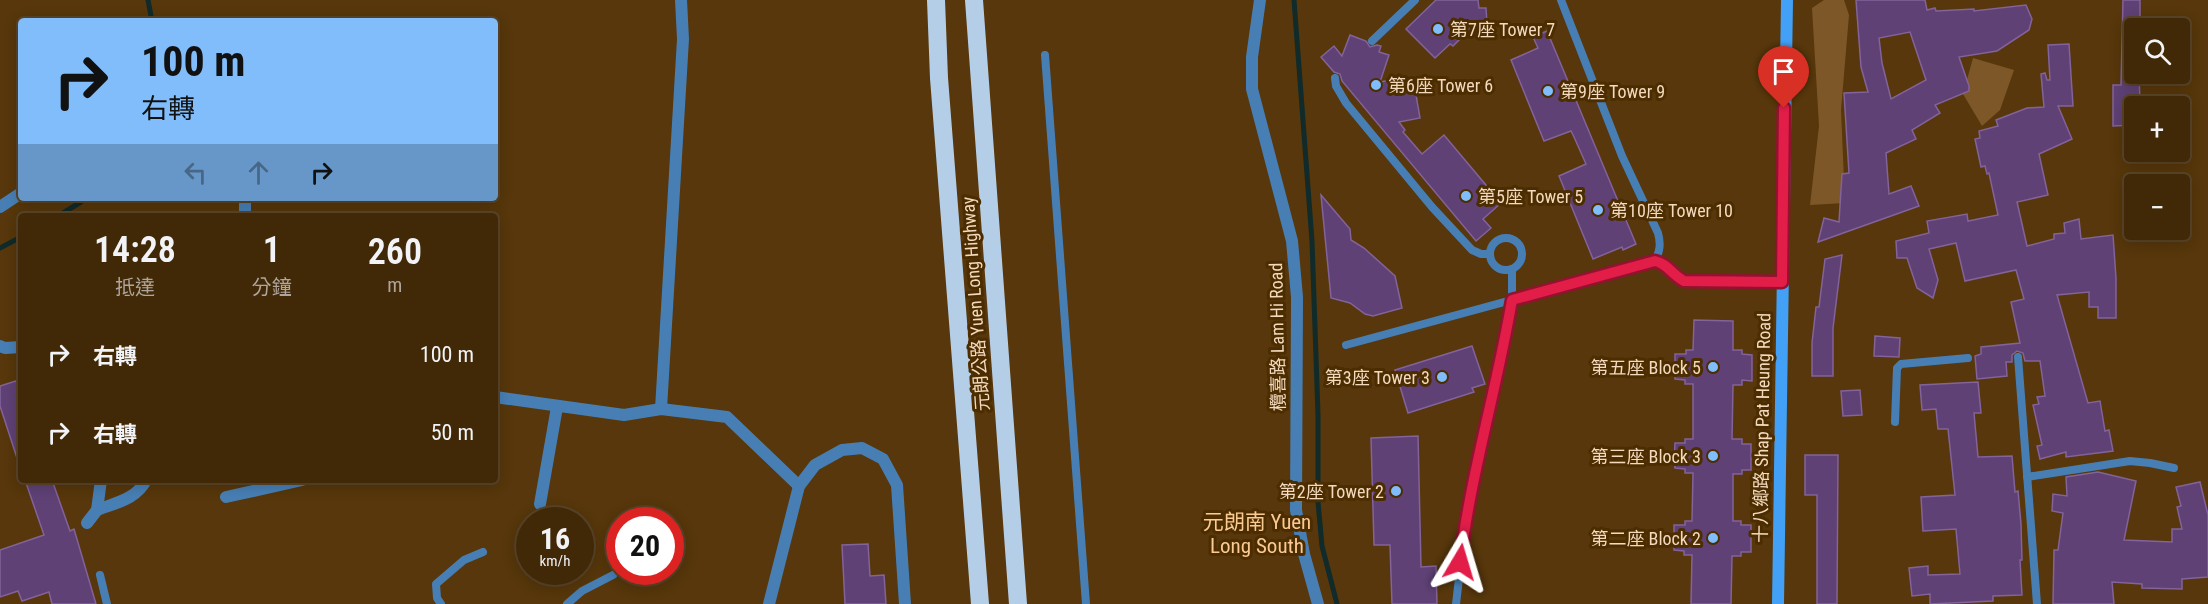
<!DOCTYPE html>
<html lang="zh-TW">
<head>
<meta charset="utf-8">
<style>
	body { margin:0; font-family:"Roboto Condensed","Noto Sans TC",sans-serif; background:#4c3516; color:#f1f3f6; height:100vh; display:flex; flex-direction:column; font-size:22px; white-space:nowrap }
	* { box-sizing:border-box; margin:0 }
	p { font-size:20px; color:#aea69c }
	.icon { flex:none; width:33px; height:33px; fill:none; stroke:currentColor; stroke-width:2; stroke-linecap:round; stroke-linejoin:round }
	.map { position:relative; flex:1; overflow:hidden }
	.side { position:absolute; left:18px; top:213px; width:480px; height:270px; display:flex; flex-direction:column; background:#412908; border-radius:6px; box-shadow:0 3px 15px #0003,0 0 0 2px #5a4529 }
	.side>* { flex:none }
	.hud { position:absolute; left:18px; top:18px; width:480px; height:183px; border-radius:6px; box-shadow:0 3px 15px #0003,0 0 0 2px #5a4529; background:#80bdfa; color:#111; overflow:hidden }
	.fabs { position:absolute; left:2124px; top:18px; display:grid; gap:12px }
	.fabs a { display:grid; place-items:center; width:66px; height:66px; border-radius:6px; background:#412908; box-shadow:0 3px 15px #0003,0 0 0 2px #5a4529; font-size:30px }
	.speed { position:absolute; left:516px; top:507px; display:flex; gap:12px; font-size:30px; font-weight:700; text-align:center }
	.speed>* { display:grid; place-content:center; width:78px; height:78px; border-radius:50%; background:#412908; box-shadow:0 3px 15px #0003,0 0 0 2px #5a4529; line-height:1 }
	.speed small { font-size:15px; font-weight:400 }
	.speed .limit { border:9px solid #d22; background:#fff; color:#111 }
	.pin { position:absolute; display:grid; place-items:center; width:51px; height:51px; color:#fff; margin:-62px -26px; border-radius:50% 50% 50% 0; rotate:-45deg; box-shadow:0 0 6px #0007 }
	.pin .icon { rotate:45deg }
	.me { position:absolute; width:66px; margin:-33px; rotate:7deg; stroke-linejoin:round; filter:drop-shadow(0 0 4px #0008) }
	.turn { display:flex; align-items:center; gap:21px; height:126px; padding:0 24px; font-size:27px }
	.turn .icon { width:78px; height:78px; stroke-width:2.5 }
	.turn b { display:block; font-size:42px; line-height:51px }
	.lanes { display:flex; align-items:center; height:57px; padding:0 24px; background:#0003; justify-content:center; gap:30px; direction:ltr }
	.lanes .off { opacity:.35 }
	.eta { display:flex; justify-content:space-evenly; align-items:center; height:102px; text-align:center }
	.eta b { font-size:36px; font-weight:600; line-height:42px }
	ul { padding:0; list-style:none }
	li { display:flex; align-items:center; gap:18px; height:78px; padding:0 24px }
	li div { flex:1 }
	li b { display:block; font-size:22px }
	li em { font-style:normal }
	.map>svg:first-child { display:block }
</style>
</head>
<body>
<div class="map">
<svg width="2208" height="604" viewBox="0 0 2208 604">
	<rect width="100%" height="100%" fill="#57370b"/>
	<g fill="#7d5727">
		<path d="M1824 0H1844L1849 15 1841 110 1845 203 1810 205 1819 126 1812 8Z"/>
		<path d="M1973 58 2014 70 2000 110 1982 126 1963 94Z"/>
	</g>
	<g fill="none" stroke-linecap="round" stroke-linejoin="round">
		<g stroke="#102b2a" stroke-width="5">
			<path d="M148 0 152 21"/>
			<path d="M1294 0 1312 241 1318 415V502L1322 546 1337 604"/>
			<path d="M58 216 81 202 82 198"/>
			<path d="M0 248 21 237"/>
		</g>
	</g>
	<g fill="#5f4175" stroke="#82639a" stroke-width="1.5" fill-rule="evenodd">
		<path d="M1436 0H1478L1479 8H1486L1487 23 1475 24 1453 46 1450 44 1435 58 1406 29Z"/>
		<path d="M1856 0H1925L1927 10 1935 8 1936 11 1974 9V11L2026 5 2032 19 2029 30 1997 51 1959 57 1969 86V91L1935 105 1940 113 1912 130 1916 139 1886 153 1889 194 1911 186 1919 206 1818 242 1824 218 1839 222 1842 174 1849 173 1844 93 1868 92 1861 67ZM1910 32 1926 80 1891 99 1882 63 1879 38Z"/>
		<path d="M2123 0H2140V25H2134V74H2139L2140 102H2138V106H2134V125L2113 126V85H2121Z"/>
		<path d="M1547 31 1636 244 1623 250 1622 247 1593 259 1559 176 1586 164 1574 137 1571 131 1544 141 1511 60 1538 48 1533 37Z"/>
		<path d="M1350 35 1366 41 1370 47 1377 45 1381 46 1379 52 1389 55 1380 82 1406 77 1409 90 1415 89 1420 118 1399 122 1405 130 1403 132 1422 154 1444 135 1501 203 1483 219 1491 228 1476 241 1342 81 1340 74 1334 72 1321 57 1334 46 1342 56Z"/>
		<path d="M2069 44 2073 106H2058L2072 139 2039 154 2048 195 2017 202 2027 246 2054 239V234L2065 233 2064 223 2079 219 2081 239 2113 235 2116 278V318H2098V307H2089V292L2057 295 2088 403 2100 401 2105 431 2109 430 2113 451 2066 457V452L2040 459 2037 446 2042 445 2033 405 2039 404 2037 397 2045 396 2040 361H2025L2023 353 2017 351 2012 355V362H2006L2007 376 1977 379 1975 356 1981 354V347L2020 343 2011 302 2024 299 2016 270 1965 281 1956 243 1929 249 1938 280 1933 298 1917 288 1907 258H1897L1896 241 1929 233 1927 221 1967 214 1968 221 1998 215 1989 173 1987 174 1985 166 1981 167 1975 139 1980 138 1979 131 1998 126 1996 120 2027 108 2044 107 2041 74 2045 73 2047 80H2050L2048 45Z"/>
		<path d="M1321 195 1350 229 1351 240 1364 248 1395 276 1402 308 1373 316 1365 314 1350 303 1331 298Z"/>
		<path d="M1842 255 1833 328V376H1812V343L1816 307H1819L1825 259Z"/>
		<path d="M1694 320 1733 321V350H1742V354L1752 355V381L1742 380V385H1733L1732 439H1742V444H1751V470H1742V474H1733V521H1741V525H1751V552H1741V556H1732L1731 604H1691L1692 555H1684V551L1674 550V525H1685V521H1692L1693 473H1685V469L1675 468 1674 460 1675 443H1685V439H1693V384H1685V380L1675 379V354H1686V350H1693Z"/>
		<path d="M1875 336 1900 338 1899 357 1874 356Z"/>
		<path d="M1472 346 1485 384 1472 388 1474 392 1408 413 1395 370Z"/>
		<path d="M16 381 21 393V461H18L0 406V386Z"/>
		<path d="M1978 382 1981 413H1974L1978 457 2012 456 2015 492 2018 491 2021 524 2022 560H2020L2022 595 1993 596V601L1930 604V594L1912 596 1909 568 1928 566V575L1960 574 1956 529 1923 531 1921 497 1955 495 1948 429H1938L1936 409 1922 410 1920 385Z"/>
		<path d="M1860 390 1862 415 1843 416 1841 391Z"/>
		<path d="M1418 436 1421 567 1436 566 1437 604H1392L1390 545H1374L1371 438Z"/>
		<path d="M1805 455H1838L1837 604H1817V495H1805Z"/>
		<path d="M2098 472 2136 481 2124 540 2172 542V529H2182L2177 507 2181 506 2176 487 2200 482 2208 515V577L2182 579V589L2142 588V584L2112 582 2114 604H2053L2054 550H2058L2063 513 2052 511 2053 494 2067 496 2066 477Z"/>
		<path d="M25 480H52L70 531 74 529 96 604H52L49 592 22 601 18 591 0 597V550L44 535Z"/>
		<path d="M868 544 870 576 884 575 886 604H845L842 545Z"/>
	</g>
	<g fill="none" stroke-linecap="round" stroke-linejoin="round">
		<g stroke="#477fb5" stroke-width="8">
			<path d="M1561 0 1622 156 1658 233C1661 244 1660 251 1655 261"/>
			<path d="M1372 41 1415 0"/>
			<path d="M1045 55 1086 604"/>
			<path d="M1335 78 1336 86 1346 103 1432 207 1472 250 1481 254H1490"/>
			<circle cx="1506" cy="254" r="16"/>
			<path d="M1346 345 1655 261C1668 264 1672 275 1684 281L1782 282"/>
			<path d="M2018 357 2037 604"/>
			<path d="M1895 422 1897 368 1901 364 1968 358"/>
			<path d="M2027 477 2130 461 2150 463 2174 468"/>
			<path d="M100 575 107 604"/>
			<path d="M441 604 437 598 436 584 464 560 483 552"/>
			<path d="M567 604 582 591 613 575"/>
			<path d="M1456 604 1465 527 1512 300V269"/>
		</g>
		<g stroke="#477fb5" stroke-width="12">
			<path d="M1260 0 1252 57V89L1292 241 1297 297 1296 510 1304 554 1318 604"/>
			<path d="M245 198V216"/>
			<path d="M0 207 21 193"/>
			<path d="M0 346 5 348 21 347"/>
			<path d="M495 397 624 415 661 409 727 417 799 486"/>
			<path d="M661 409 683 39 681 0"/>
			<path d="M226 497 302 480"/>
			<path d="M540 504 557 407"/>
			<path d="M97 510C115 503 137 499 146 480"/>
			<path d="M87 523 97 510 101 480"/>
		</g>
		<path stroke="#477fb5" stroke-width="12" d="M769 604 799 486 815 465 842 450 862 448 883 459 897 485 905 604"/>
		<path stroke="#42a0f7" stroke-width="12" d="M1778 604 1787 0"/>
		<g stroke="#b5cee8" stroke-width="18">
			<path d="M936 0 939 78 980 604"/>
			<path d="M974 0 1018 604"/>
		</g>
	</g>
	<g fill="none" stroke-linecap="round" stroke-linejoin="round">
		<g stroke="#92132f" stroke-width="15">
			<path id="route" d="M1460 562C1471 473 1497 388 1512 300L1655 261C1668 264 1672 275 1684 281L1782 282 1784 108"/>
		</g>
		<use href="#route" stroke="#e11d48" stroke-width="10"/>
	</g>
	<g fill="#80bdfa" stroke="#4c2d00" stroke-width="2">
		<circle cx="1438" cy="29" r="6"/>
		<circle cx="1376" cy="85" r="6"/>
		<circle cx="1548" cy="91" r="6"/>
		<circle cx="1466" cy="196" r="6"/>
		<circle cx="1598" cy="210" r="6"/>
		<circle cx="1713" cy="367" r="6"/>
		<circle cx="1442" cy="377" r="6"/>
		<circle cx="1713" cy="456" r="6"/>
		<circle cx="1396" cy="491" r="6"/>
		<circle cx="1713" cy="538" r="6"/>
	</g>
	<g text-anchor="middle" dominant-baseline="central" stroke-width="6" stroke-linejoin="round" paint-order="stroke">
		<g font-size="18" fill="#f3dabf" stroke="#4c2d00" text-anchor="start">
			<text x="1450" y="29">第7座 Tower 7</text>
			<text x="1388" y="85">第6座 Tower 6</text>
			<text x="1560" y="91">第9座 Tower 9</text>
			<text x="1478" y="196">第5座 Tower 5</text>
			<text x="1610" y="210">第10座 Tower 10</text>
			<text x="1701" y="367" text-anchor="end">第五座 Block 5</text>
			<text x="1430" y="377" text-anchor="end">第3座 Tower 3</text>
			<text x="1701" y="456" text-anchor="end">第三座 Block 3</text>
			<text x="1384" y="491" text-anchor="end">第2座 Tower 2</text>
			<text x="1701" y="538" text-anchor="end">第二座 Block 2</text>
		</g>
		<g font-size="18" fill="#f3dabf" stroke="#4c2d00">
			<text transform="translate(975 304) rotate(-94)">元朗公路 Yuen Long Highway</text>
			<text transform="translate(1277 337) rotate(-91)">欖喜路 Lam Hi Road</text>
			<text transform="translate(1762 428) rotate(-89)">十八鄉路 Shap Pat Heung Road</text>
		</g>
		<g font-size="21" fill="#fbca93" stroke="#4c2d00">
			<text x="1257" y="522">元朗南 Yuen<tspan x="1257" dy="24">Long South</tspan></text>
		</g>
	</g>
</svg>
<div class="fabs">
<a><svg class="icon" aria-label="search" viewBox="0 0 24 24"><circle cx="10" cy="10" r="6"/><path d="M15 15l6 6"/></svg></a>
<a>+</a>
<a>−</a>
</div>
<div class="speed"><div>16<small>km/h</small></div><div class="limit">20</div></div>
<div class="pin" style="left:1784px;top:108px;background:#d93025"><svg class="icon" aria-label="arrive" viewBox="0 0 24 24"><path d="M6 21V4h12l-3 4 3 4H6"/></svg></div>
<svg class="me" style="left:1460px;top:562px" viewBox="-20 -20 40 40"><path d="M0-17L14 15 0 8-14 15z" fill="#e11d48" stroke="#fff" stroke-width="4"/></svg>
<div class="hud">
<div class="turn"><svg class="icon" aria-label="right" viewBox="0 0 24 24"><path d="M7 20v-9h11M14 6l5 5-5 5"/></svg><div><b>100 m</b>右轉</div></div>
<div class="lanes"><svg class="icon off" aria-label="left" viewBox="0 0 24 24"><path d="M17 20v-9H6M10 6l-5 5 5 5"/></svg><svg class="icon off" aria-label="ahead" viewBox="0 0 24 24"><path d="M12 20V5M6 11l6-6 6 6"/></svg><svg class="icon" aria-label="right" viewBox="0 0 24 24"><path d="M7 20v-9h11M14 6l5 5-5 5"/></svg></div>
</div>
<section class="side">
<div class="eta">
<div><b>14:28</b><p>抵達</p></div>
<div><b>1</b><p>分鐘</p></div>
<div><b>260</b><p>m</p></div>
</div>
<ul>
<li><svg class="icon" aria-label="right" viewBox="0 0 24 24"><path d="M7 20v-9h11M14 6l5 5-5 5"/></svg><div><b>右轉</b></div><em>100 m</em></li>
<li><svg class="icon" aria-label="right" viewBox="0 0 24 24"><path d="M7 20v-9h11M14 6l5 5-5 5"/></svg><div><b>右轉</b></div><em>50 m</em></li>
</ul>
</section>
</div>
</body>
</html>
